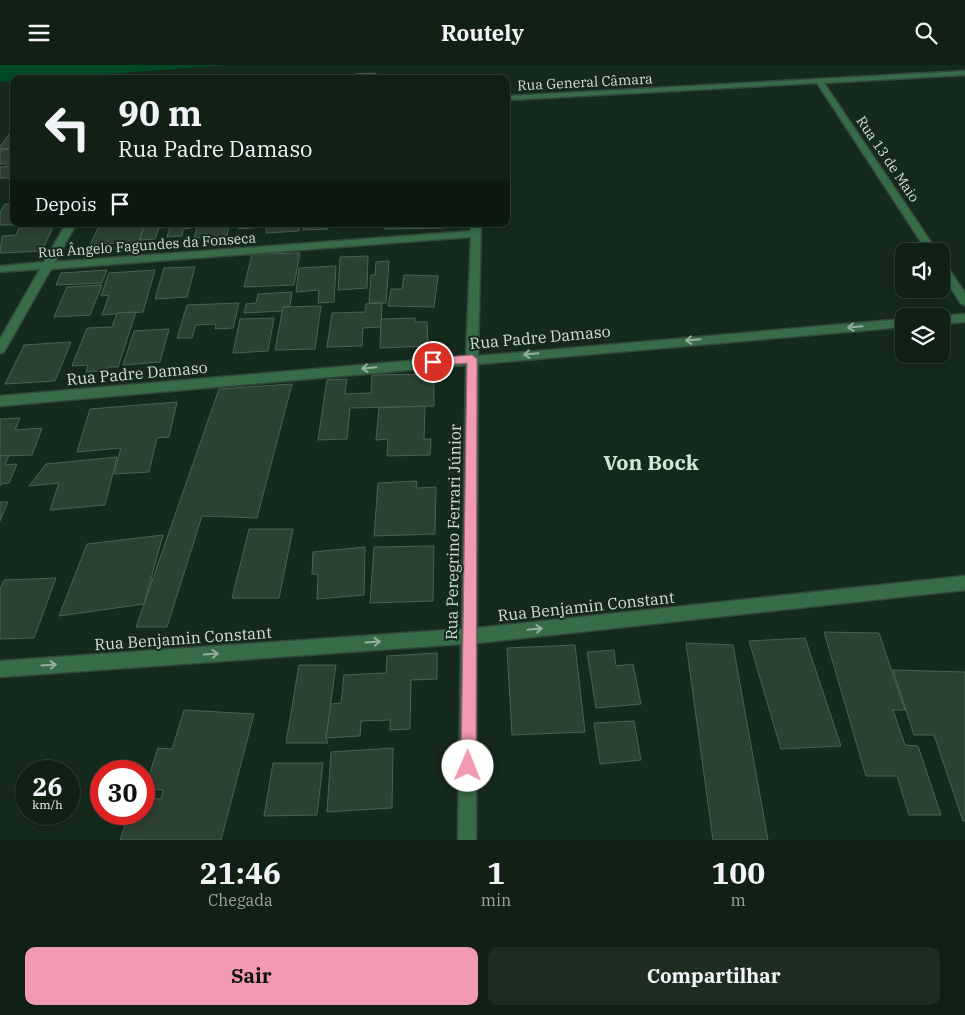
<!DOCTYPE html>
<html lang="pt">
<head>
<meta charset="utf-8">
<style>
	body { margin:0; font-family:"IBM Plex Serif",serif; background:#1e2d22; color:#f1f3f6; height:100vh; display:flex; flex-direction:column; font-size:19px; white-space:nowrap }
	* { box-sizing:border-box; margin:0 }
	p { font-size:16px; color:#9ca3a0 }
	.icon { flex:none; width:28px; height:28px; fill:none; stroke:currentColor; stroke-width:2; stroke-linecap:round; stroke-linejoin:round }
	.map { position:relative; height:775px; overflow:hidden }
	.sheet { display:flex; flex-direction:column; background:#102015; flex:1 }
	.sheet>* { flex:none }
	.hud { position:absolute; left:10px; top:10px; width:500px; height:152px; border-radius:10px; box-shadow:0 2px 8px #0003,0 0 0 1px #303e34; background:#102015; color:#f1f3f6; overflow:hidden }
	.tools { position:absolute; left:895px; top:178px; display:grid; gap:10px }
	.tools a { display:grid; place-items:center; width:55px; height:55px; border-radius:10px; background:#102015; box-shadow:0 2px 8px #0003,0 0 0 1px #303e34; font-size:25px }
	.speed { position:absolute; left:15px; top:695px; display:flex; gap:10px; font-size:25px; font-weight:700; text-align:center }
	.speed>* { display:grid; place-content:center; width:65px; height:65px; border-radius:50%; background:#102015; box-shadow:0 2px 8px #0003,0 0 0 1px #303e34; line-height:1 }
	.speed small { font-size:12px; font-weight:400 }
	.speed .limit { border:8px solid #d22; background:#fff; color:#111 }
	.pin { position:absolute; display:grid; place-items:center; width:42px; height:42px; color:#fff; margin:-21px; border:2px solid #fff; border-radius:50%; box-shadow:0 1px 5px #0007 }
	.me { position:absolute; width:55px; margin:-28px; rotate:1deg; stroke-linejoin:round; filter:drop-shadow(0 0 4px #0008) }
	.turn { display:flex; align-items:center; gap:18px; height:105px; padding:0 25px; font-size:22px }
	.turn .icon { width:65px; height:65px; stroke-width:2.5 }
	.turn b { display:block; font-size:35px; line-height:42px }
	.then { display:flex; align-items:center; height:48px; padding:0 25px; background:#0003; gap:10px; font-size:19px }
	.eta { display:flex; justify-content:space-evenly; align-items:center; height:85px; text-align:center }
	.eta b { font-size:30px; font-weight:700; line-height:35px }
	.action { display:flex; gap:10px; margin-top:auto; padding:10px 25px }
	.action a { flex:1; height:58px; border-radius:10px; background:#f19ab1; color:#111; font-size:20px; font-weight:700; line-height:58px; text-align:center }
	.action a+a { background:#1e2d22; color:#f1f3f6 }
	header { display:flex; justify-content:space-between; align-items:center; height:65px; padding:0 25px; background:#102015; font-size:22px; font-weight:700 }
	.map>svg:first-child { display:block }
</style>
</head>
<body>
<header><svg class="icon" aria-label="menu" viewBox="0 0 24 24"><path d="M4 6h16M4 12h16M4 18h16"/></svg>Routely<svg class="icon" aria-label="search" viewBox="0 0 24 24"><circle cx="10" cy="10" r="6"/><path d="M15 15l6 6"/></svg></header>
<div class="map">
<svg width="965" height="775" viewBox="0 0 965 775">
	<rect width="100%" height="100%" fill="#152a1c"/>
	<path fill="#014a24" d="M0 0H226L46 14H14V16L0 17Z"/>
	<g fill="#2c4132" stroke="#4b6151">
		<path d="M376 8V14H354L355 9Z"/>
		<rect x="328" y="11" width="20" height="3"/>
		<path d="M12 65 14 83 0 84V82Z"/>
		<path d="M14 84V94L11 99H0V85Z"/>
		<path d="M14 101V113H0V102Z"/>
		<path d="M5 139H14V160H0V147Z"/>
		<path d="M100 159H145L136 184 115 185 118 178 90 180Z"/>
		<path d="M145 159H193L191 163 183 164 182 171 167 172 170 162 159 163 155 174 140 175Z"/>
		<path d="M198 159H229L227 171 194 173Z"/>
		<path d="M239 159H264L263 162 238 164Z"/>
		<path d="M267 159H299V166L266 168Z"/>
		<path d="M304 159H328V164L303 165Z"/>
		<path d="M338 159H372V161H337Z"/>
		<path d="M386 159H443V163L385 164Z"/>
		<path d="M53 162 42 186 0 188 2 171 16 170 19 163Z"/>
		<path d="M300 188 294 220 244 222 252 189Z"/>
		<path d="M368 191 367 223 338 225 340 192Z"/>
		<path d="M389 196 386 238H369L371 210H375L376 197Z"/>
		<path d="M336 201 334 237 318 238 319 225 296 227 299 203Z"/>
		<path d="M195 202 187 232 155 234 164 203Z"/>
		<path d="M107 205 102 218 56 220 61 208Z"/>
		<path d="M155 205 143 247 102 250 109 230 101 231 109 208Z"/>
		<path d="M404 210 438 211 434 242 388 241 391 224H402Z"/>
		<path d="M102 220 90 250 54 252 67 222Z"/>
		<path d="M292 227 290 241 283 242 282 246 244 248 246 239 256 238 258 229Z"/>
		<path d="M239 238 233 263 215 264 216 259 196 260 192 273H177L187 240Z"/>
		<path d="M382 238 381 262 363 263 362 281 327 282 332 248 365 247 366 239Z"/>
		<path d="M321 241 315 284 275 285 283 242Z"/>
		<path d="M136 247 118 302H108L107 305 86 307 88 300 72 301 87 263 112 262 117 248Z"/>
		<path d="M274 253 268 286 233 288 240 254Z"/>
		<path d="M415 253V257H427L428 281 380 283 381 254Z"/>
		<path d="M169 264 160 297 123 300 134 266Z"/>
		<path d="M71 277 55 316 5 319 24 280Z"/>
		<path d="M434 309V341L350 343 347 374 318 375 327 315 347 314 345 329 371 328 372 310Z"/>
		<path d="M292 319 257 453 202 451 167 562H136L219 324Z"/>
		<path d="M177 337 169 372 157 373 149 407 114 409 121 383 77 387 90 344Z"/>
		<path d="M425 341 424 374H431L430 390 387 391 388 374 376 375 379 343Z"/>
		<path d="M20 353 15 365 42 363 32 390 0 391V354Z"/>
		<path d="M9 390 5 400 17 399 9 418 1 419 0 421V391Z"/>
		<path d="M117 392 105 440 50 445 59 418 29 421 46 399Z"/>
		<path d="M417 416 416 423 436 422 435 469 374 471 378 418Z"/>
		<path d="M0 437H8L0 456Z"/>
		<path d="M249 464H293L279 533H232Z"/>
		<path d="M163 470 144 539 59 551 87 479Z"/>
		<path d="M434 481 433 536 370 538 374 482Z"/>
		<path d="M365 482 364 530 317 534 318 509H312L313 487Z"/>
		<path d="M56 513 34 573 0 574V524L4 515Z"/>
		<path d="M824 567 879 568 905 645H893L905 680 918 681 941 750H909L897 711H866Z"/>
		<path d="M805 573 841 681 781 684 749 576Z"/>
		<path d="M686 578 733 580 768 775H713Z"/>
		<path d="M575 580 585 667 512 670 507 583Z"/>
		<path d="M614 585 616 601 633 599 641 639 596 643 587 587Z"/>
		<path d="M437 588V614L411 615 410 664 390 665V655L361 656 360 671 326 673 330 639 341 638 344 610 386 608 387 591Z"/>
		<path d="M299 600H336L326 673 328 678H286Z"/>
		<path d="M893 605 965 607V756H963L934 670H914Z"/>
		<path d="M184 645 254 649 221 775H120L129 749H144V733L161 734 163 725 145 723 158 683 172 684Z"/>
		<path d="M634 656 641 695 600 699 594 658Z"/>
		<path d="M393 683 392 743 327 747 331 687Z"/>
		<path d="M273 698H323L317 750 264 751Z"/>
	</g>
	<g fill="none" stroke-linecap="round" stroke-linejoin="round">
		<g stroke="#33473a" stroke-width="3">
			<g id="minor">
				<path d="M965 6V10L824 18 937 186H927L817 18 506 35V31Z"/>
				<path d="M66 159H76L55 197 471 166V159H481L478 291 904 254V262L478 299 477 563 965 511V525L477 578 476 775H458L461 579 0 612V596L462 564 466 300 0 341V331L466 291 471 172 51 204 4 287 0 288V274L40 204 0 207V201L44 197Z"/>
				<path d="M941 197 945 198 965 228V240L961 239 941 208Z"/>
				<path d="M965 249V257L941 259V251Z"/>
			</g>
		</g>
		<use href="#minor" fill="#376c49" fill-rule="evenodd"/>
	</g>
	<defs><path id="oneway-shaft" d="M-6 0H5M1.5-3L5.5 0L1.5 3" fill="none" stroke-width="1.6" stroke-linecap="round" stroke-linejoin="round" transform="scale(1.25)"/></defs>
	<g stroke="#94b09d">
		<use href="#oneway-shaft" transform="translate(855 262) rotate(175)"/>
		<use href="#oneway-shaft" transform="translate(693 275) rotate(175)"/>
		<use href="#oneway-shaft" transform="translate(531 289) rotate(175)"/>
		<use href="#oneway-shaft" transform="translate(369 303) rotate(175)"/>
		<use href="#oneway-shaft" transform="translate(535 564) rotate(-6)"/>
		<use href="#oneway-shaft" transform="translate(373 577) rotate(-4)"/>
		<use href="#oneway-shaft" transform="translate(211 589) rotate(-4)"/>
		<use href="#oneway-shaft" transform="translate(49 600) rotate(-4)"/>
	</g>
	<path fill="#f19ab1" stroke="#9d6473" d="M472 290 477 294 476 701 474 706 468 708 463 706 461 701 467 298 433 301 428 297 433 293Z"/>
	<g text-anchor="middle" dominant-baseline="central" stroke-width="4" stroke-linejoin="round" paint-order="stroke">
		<g font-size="14" fill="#d2ded5" stroke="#152a1c">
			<text transform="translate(585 17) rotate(-3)">Rua General Câmara</text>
			<text transform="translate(888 94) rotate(56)">Rua 13 de Maio</text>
			<text transform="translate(147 180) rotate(-4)">Rua Ângelo Fagundes da Fonseca</text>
		</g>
		<g font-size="16" fill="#d2ded5" stroke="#152a1c">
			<text transform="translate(540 272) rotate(-5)">Rua Padre Damaso</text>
			<text transform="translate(137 308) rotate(-5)">Rua Padre Damaso</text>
			<text transform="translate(453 467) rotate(-89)">Rua Peregrino Ferrari Júnior</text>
			<text transform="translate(586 541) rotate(-6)">Rua Benjamin Constant</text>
			<text transform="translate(183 573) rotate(-4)">Rua Benjamin Constant</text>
		</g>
		<g font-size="21" font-weight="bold" fill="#cfe9d6" stroke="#152a1c">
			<text x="651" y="397">Von Bock</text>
		</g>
	</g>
</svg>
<div class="tools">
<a><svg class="icon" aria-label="sound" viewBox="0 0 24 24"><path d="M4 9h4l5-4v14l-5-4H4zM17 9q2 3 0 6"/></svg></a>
<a><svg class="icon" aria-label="layers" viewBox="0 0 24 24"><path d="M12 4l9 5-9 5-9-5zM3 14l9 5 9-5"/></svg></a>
</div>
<div class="speed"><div>26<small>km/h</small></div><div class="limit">30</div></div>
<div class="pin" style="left:433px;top:297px;background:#d93025"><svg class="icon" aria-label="arrive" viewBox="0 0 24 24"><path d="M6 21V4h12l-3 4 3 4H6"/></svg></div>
<svg class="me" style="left:468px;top:701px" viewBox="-20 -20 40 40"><circle r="19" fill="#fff"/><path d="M0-13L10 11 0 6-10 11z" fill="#f19ab1"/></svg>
<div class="hud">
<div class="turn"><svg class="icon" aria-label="left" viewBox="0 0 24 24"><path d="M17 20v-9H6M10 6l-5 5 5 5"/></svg><div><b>90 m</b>Rua Padre Damaso</div></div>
<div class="then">Depois<svg class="icon" aria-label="arrive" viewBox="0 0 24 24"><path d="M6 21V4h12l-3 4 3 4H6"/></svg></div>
</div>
</div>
<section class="sheet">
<div class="eta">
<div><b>21:46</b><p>Chegada</p></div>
<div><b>1</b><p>min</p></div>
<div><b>100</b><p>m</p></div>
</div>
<div class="action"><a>Sair</a><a>Compartilhar</a></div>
</section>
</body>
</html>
